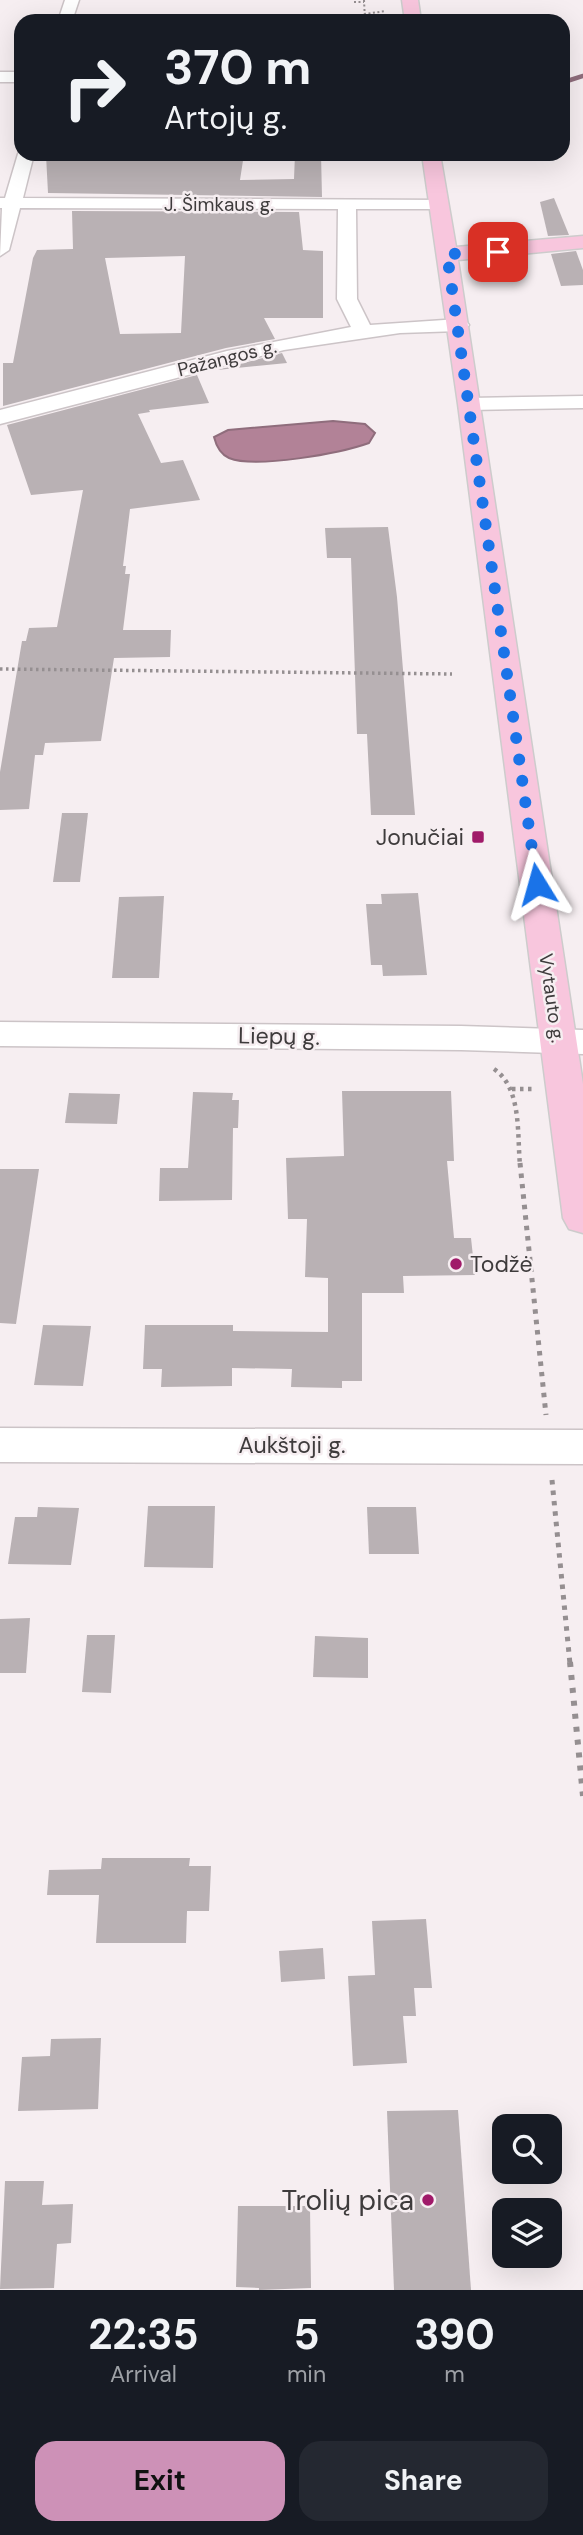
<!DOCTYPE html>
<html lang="en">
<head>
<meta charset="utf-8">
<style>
	body { margin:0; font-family:"DM Sans",sans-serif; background:#242831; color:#f1f3f6; height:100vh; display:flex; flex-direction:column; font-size:26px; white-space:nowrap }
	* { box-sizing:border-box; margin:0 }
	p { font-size:23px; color:#9ea1a6 }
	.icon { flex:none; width:38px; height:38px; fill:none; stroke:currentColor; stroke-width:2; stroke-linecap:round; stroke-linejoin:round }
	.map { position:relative; height:2290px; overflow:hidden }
	.panel { display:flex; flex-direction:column; background:#171b24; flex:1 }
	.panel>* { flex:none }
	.top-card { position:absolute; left:14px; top:14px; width:556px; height:147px; border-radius:21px; box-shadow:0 7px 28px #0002; background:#171b24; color:#f1f3f6; overflow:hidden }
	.buttons { position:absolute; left:492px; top:2114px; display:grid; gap:14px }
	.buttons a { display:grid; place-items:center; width:70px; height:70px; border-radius:14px; background:#171b24; box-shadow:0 7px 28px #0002; font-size:35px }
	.pin { position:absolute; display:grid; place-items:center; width:60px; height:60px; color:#fff; margin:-30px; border-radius:14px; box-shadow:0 4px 10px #0006 }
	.me { position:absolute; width:77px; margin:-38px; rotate:352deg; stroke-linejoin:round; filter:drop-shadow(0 0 5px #0008) }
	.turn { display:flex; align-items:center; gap:24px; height:147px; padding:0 35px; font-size:32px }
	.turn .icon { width:91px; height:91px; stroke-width:2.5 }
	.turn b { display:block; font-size:49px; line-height:60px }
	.eta { display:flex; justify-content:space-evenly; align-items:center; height:119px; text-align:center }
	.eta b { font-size:42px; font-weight:700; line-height:49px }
	.action { display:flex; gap:14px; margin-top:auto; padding:14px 35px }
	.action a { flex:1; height:80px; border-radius:21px; background:#cd91b7; color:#111; font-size:28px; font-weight:700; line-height:80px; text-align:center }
	.action a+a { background:#242831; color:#f1f3f6 }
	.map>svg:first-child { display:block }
</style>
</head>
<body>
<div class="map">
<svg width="583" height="2290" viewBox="0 0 583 2290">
	<rect width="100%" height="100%" fill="#f6eef1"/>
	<path fill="#b28297" stroke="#8f6d7c" stroke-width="2" d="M333 421 365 424 375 433 369 443C341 453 256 469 229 458 220 454 216 445 214 437L228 430Z"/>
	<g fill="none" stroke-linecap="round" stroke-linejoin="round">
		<path stroke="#8f6d7c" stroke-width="4.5" d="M564 82 583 76"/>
	</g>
	<g fill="#b9b1b4" fill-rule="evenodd">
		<path d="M244 154 240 180 294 179 295 154H321L322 197 48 193 46 155Z"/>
		<path d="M554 198 569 235 548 236 540 202Z"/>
		<path d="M72 211 299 212 303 250 323 251V318H264L275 339 226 348 3 406V363H13L33 258 37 250 73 249ZM185 256 181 333 120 334 105 258Z"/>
		<path d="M576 251 583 270V285L561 286 551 254Z"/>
		<path d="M282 353 287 363 217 370Z"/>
		<path d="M197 375 209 403 149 410 150 412 138 414 161 463 183 460 200 500 130 509 123 566H126L125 574H130L123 630H171L170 657 114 658 101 741 45 743 43 755H35L29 809 0 810V772L22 641H26L29 628 57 627 83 490 31 495 7 425Z"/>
		<path d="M388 527 397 597 415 815H371L367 734H357L351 558H327L325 528Z"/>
		<path d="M62 813H88L80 882H53Z"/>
		<path d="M418 893 427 975 383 976 382 965H371L366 904H382L381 894Z"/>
		<path d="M164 896 159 978H112L119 897Z"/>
		<path d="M342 1091H451L454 1161H447L454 1238H471L475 1275 403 1276 404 1293H362V1381H342V1388L291 1387 292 1369 232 1368V1386L161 1387 162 1369H143L145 1325H233V1331L328 1332V1278L305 1277 307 1219H288L286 1158 344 1156Z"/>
		<path d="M193 1092 233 1093 232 1100H239L238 1128H233L232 1200 159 1201 160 1168H188Z"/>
		<path d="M69 1093 120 1094 117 1124 65 1123Z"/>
		<path d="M0 1169H39L16 1324 0 1323Z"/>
		<path d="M43 1325 91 1326 83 1386 34 1385Z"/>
		<path d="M148 1506H215L213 1568 144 1567Z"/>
		<path d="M38 1507 79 1508 71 1565 8 1564 15 1517H37Z"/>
		<path d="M367 1507H416L419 1554H369Z"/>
		<path d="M30 1618 26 1673H0V1619Z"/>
		<path d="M87 1635H115L111 1693 82 1692Z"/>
		<path d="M315 1636 368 1638V1678L313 1677Z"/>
		<path d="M102 1858H190L189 1866H211L209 1911H187L186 1943H96L99 1895H47L49 1870 101 1869Z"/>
		<path d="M426 1919 432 1988H414L416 2016H403L407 2063 353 2066 348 1976 375 1975 372 1921Z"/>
		<path d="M323 1948 325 1979 281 1982 279 1951Z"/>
		<path d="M101 2038 98 2109 18 2111 22 2057 50 2056 51 2039Z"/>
		<path d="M458 2110 471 2290H394L387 2111Z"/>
		<path d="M5 2181H44L42 2205 73 2204 71 2243 57 2244 54 2288 0 2289Z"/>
		<path d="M238 2206H310L311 2288 259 2290V2288L236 2287Z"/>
	</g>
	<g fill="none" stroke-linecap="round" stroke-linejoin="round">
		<g stroke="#ccc4c7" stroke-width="3">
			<g id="minor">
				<path d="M65 0H79L72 21H58Z"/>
				<rect x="0" y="72" width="21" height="10"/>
				<path d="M21 150V154H34L23 198 444 200 447 204 444 208 438 209H356L357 299 370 325 459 319 466 321 469 325 466 329 459 331 400 333 284 350 0 424V410L227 351 351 327 337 299 338 209 20 208 9 250 0 256 2 208H0V198H5L18 154Z"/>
				<path d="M583 396V408L470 410 462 409 459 404 462 399 470 398Z"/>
				<path d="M0 1022 461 1026 583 1030V1054L461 1050 0 1046Z"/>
				<path d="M0 1428 583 1430V1464L0 1462Z"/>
			</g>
		</g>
		<g stroke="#cdcccc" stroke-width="3">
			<g id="major">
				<path d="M402 0H418L421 21H405Z"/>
				<path d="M422 154H440L456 247 583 236V248L458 260 583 1084V1233L569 1229 563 1218 458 404Z"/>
			</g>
		</g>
		<g stroke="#958f91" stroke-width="2" stroke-dasharray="2 2.5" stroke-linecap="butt">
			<path d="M364 0 365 21"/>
			<path d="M354 2H364"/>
			<path d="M364 14 386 11"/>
		</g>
		<path stroke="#958f91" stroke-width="3.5" stroke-dasharray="2.5 3.5" stroke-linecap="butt" d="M0 669 452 674"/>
		<g stroke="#958f91" stroke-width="4.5" stroke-dasharray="3.5 4.5" stroke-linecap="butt">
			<path d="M494 1069C522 1088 517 1134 520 1165"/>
			<path d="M512 1089H532"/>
		</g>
		<g stroke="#958f91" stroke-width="5" stroke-dasharray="4.5 6" stroke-linecap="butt">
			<path d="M520 1163 546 1415"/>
			<path d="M552 1480 570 1664"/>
		</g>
		<path stroke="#958f91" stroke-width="6" stroke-dasharray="5 8" stroke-linecap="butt" d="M570 1662 583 1796"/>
		<use href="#minor" fill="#fff" fill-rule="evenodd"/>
		<use href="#major" fill="#f8c6dd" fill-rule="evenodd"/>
	</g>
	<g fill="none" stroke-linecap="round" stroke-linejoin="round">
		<path stroke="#1a73e8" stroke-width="12" stroke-dasharray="0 21.6" d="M498 252 447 254 537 884"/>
	</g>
	<g fill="#a01a69" stroke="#f6eef1" stroke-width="2.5">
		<rect x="471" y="830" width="14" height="14" rx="3.5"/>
		<circle cx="456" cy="1264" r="7"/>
		<circle cx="428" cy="2200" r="7"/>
	</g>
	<g text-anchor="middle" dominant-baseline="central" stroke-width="5" stroke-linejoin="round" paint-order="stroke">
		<g font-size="19" fill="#3e3b3c" stroke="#f6eef1">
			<text x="219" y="204">J. Šimkaus g.</text>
			<text transform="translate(227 358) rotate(-14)">Pažangos g.</text>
			<text transform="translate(552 998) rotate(82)">Vytauto g.</text>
		</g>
		<g font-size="23" fill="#3e3b3c" stroke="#f6eef1" text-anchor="end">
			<text x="464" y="837">Jonučiai</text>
			<text x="470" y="1264" text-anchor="start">Todžė</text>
		</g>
		<g font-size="23" fill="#3e3b3c" stroke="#f6eef1">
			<text transform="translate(279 1036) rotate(1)">Liepų g.</text>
			<text x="292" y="1445">Aukštoji g.</text>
		</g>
		<g font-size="28" fill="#3e3b3c" stroke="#f6eef1" text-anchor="end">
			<text x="414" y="2200">Trolių pica</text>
		</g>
	</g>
</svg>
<div class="buttons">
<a><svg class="icon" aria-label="search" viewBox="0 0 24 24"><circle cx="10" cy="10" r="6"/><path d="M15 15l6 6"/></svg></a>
<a><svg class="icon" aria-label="layers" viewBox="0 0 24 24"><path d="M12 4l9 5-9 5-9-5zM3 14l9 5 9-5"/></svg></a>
</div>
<div class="pin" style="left:498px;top:252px;background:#d93025"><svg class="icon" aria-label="arrive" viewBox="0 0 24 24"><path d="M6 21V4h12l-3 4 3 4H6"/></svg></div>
<svg class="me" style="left:537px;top:884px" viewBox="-20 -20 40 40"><path d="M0-17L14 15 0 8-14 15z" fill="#1a73e8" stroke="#fff" stroke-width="4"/></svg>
<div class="top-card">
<div class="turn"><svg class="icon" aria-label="right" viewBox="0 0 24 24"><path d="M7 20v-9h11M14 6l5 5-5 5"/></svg><div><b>370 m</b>Artojų g.</div></div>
</div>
</div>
<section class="panel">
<div class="eta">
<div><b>22:35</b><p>Arrival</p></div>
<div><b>5</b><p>min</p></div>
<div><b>390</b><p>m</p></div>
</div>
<div class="action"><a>Exit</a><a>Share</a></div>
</section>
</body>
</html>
